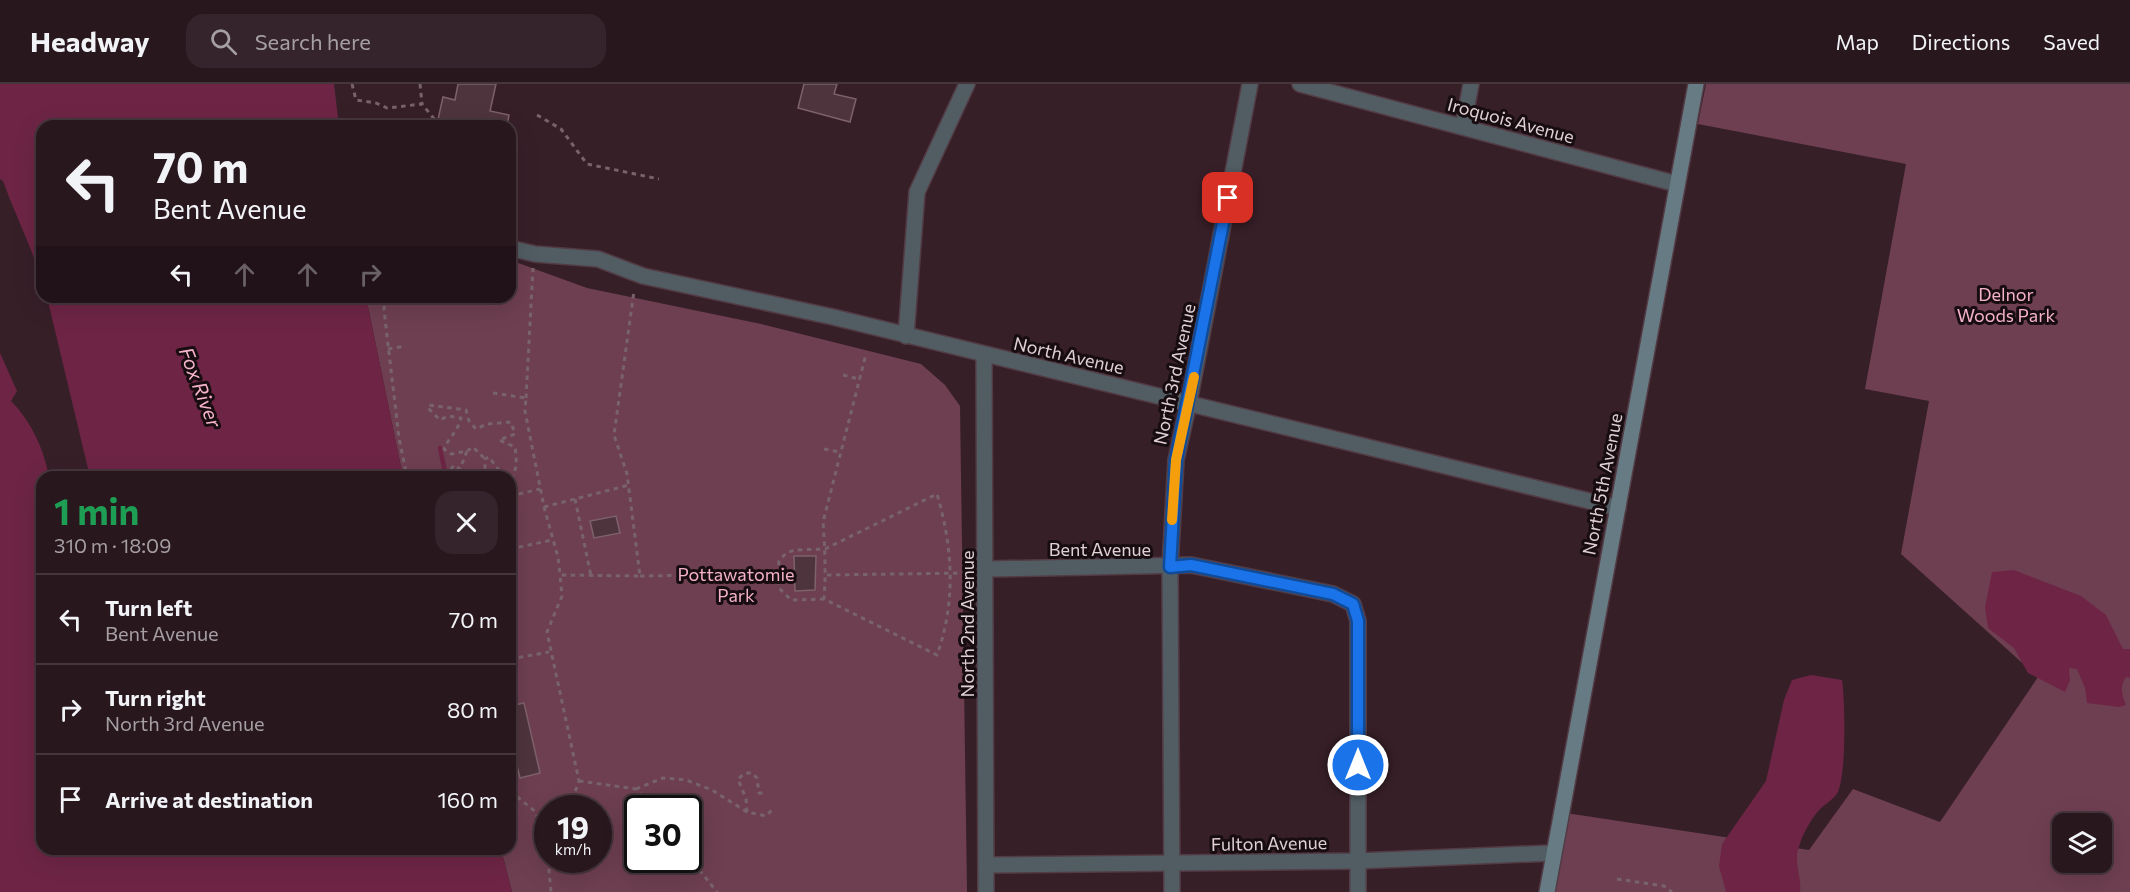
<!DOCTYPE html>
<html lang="en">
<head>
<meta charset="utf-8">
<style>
	body { margin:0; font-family:Commissioner,sans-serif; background:#35242b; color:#f1f3f6; height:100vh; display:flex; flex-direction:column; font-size:22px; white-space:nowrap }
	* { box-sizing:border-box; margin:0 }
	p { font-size:20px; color:#a59fa4 }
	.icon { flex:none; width:33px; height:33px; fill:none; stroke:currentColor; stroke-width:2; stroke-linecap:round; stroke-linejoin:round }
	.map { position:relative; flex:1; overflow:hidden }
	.drawer { position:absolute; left:36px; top:387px; width:480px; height:384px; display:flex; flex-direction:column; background:#29171e; border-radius:18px; box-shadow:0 6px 24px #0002,0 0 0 2px #45363c }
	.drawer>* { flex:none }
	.hud { position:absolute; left:36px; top:36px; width:480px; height:183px; border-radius:18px; box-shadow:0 6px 24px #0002,0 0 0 2px #45363c; background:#29171e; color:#f1f3f6; overflow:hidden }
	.fabs { position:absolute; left:2052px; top:729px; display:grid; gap:12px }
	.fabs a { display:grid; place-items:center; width:60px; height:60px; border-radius:12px; background:#29171e; box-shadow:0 6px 24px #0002,0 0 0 2px #45363c; font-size:30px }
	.speed { position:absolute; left:534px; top:711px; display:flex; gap:12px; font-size:30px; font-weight:700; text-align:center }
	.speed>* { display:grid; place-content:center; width:78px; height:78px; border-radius:50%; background:#29171e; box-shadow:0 6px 24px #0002,0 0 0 2px #45363c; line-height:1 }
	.speed small { font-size:15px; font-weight:400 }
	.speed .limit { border:3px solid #111; border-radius:9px; background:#fff; color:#111 }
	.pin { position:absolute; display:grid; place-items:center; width:51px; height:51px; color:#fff; margin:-26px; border-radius:12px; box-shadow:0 3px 9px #0006 }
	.me { position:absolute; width:66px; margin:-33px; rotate:0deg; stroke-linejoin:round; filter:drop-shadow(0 0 4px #0008) }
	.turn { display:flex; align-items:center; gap:21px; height:126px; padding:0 18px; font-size:27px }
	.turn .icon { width:78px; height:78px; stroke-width:2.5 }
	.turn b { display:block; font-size:42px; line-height:51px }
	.lanes { display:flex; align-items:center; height:57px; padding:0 18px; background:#0003; justify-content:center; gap:30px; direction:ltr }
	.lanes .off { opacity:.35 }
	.round { display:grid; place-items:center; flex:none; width:63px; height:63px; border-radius:18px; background:#35242b }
	.headline { display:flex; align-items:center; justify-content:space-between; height:102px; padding:0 18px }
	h1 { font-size:36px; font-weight:700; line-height:45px; color:#1e9e55 }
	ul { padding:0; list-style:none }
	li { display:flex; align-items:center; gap:18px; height:90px; padding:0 18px; border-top:2px solid #45363c }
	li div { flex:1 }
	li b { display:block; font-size:22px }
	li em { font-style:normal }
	header { display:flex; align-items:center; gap:36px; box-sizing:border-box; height:84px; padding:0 30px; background:#29171e; border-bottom:2px solid #45363c }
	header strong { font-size:28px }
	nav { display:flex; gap:33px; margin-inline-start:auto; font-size:21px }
	.search { width:420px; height:54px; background:#35242b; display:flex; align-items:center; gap:15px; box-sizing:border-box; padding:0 21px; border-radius:18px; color:#a59fa4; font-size:22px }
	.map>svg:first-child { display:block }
</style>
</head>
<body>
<header>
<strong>Headway</strong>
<div class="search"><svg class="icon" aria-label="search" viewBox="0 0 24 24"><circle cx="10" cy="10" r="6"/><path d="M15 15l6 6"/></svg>Search here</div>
<nav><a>Map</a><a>Directions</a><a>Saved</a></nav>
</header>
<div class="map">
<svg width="2130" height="808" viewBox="0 0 2130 808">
	<rect width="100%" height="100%" fill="#371f28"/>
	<g fill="#6e3f51" fill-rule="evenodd">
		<path d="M1706 0H2130V808H1555L1566 729 1809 766 1853 705 1940 738 2038 593 1901 470 1929 317 1865 305 1906 80 1698 40ZM2062 740H2102V778H2062Z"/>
		<path d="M510 176 587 204 761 240 921 280 945 301 960 322 967 808H512L501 765H510V393H403L366 213H510ZM548 724H598V776H548ZM638 724H688V776H638Z"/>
	</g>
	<g fill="#6e2545">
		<path d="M0 0H334L339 42H42V198C32 163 15 131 3 97L0 95Z"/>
		<path d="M47 213H366L403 393H90Z"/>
		<path d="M0 269 17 307 11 317C31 337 44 365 49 393H42V765H501L512 808H0Z"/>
		<path d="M2014 486 2081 512 2106 531 2123 565H2130V594L2126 593C2119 603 2122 610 2126 621L2119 623 2087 619 2085 604 2077 585 2069 584 2070 596 2065 608 2028 589 2014 564 1988 544 1985 523 1992 488Z"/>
		<path d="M1811 591 1842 596C1845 614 1847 698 1836 711 1832 716 1824 721 1819 726 1811 735 1802 751 1799 763 1793 779 1802 792 1800 808H1726L1719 782 1722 760 1766 697 1784 616 1792 596Z"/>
	</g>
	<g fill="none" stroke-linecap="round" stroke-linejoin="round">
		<path stroke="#6e2545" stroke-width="4.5" d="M440 364 446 393"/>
	</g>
	<g fill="#4e343d" stroke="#7e616b" stroke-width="1.5">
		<path d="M458 0H496L490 27 509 31 507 42 437 40 443 13 455 16Z"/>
		<path d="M804 0H837L834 10 856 15 850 38 798 24Z"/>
		<path d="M616 432 620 449 594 454 590 437Z"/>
		<path d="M794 472H816L815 506 795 507Z"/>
		<path d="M524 619 540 689 520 694 514 669 510 670V622Z"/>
	</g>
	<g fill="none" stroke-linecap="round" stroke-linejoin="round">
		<g stroke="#523b44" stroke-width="18">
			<g id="minor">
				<path d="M1300 0 1677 100"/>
				<path d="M1463 43 1471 0"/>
				<path d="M510 164 535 170 598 175 643 192 833 233 1618 424"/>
				<path d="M906 252 917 108 967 0"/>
				<path d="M984 271 986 808"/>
				<path d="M986 485 1191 481 1333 510 1353 520 1358 537V808"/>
				<path d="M986 781 1357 777 1552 769"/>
				<path d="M1172 808 1170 483 1176 376 1189 318 1250 0"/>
			</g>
		</g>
		<g stroke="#523b44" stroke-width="18">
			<path id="secondary" d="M1547 808 1696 0"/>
		</g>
		<g stroke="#79636b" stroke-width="3" stroke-dasharray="4.5 4.5" stroke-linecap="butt">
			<path d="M352 0 356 16 376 19 387 24 422 20 440 42"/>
			<path d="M420 0 422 20"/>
			<path d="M537 31 561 45 587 80 659 95"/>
			<path d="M385 213 384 226 399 354 407 393"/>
			<path d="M388 265 406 262"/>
			<path d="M843 291 859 295"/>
			<path d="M493 309 526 314 525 327 544 423 558 473 560 491"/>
			<path d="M526 314 533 184"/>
			<path d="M824 365 840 368"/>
			<path d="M467 367 473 363 485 375"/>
			<path d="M446 393 454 381 460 385 467 367 451 370 444 365C449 353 458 347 461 334L448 332 440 336 428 324 429 321 466 326 469 337 476 345 487 340 511 338 515 350 499 356 515 363C517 376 517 387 510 397"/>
			<path d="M488 393 485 388V375L489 373 504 393"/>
			<path d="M510 412 540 405"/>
			<path d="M575 415 591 492"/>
			<path d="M544 423 629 401"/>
			<path d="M510 465 552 456"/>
			<path d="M778 490 779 477 786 469 795 466 825 465 937 410C953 464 956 518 937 571L824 515C826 489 825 464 823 438L866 270"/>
			<path d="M827 491 966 489"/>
			<path d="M640 492 778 490 779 504 791 516 824 515"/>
			<path d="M510 575 549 568"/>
			<path d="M579 697 636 705 651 724"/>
			<path d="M636 705 663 694 686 696 712 706 747 728 766 732 772 726"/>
			<path d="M510 707 536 728 548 773"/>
			<path d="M569 724 579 697 547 548 562 512 560 491 640 492 627 390 614 351 634 207"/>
			<path d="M747 728 746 715 738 695 745 689H752L757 694 759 709H764"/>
			<path d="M688 772 717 808"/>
			<path d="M548 776 551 808"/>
			<path d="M1617 795 1664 802 1672 808"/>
		</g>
		<use href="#minor" stroke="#515d63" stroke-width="15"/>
		<use href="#secondary" stroke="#677b84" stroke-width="15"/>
	</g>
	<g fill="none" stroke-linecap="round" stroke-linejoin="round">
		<g stroke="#114b97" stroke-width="15">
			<path id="route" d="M1228 114 1176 376 1170 483 1191 481 1333 510 1353 520 1358 537V681"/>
		</g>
		<use href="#route" stroke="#1a73e8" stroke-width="10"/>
		<path stroke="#f59e0b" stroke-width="10" d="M1172 436 1176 376 1194 293"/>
	</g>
	<g text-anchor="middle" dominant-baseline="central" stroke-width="6" stroke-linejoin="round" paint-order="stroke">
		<g font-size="18" fill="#e0cfd4" stroke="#170d11">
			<text transform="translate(1511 36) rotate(15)">Iroquois Avenue</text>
			<text transform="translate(1069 271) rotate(13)">North Avenue</text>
			<text transform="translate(1174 290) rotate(-78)">North 3rd Avenue</text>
			<text transform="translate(1602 400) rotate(-79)">North 5th Avenue</text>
			<text x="1100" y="465">Bent Avenue</text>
			<text transform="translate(967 540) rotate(-90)">North 2nd Avenue</text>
			<text transform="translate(1269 759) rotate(-1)">Fulton Avenue</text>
		</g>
		<g font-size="18" fill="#f6b2ca" stroke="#170d11">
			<text x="2006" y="210">Delnor<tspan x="2006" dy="21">Woods Park</tspan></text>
			<text x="736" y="490">Pottawatomie<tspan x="736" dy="21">Park</tspan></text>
		</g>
		<g font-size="20" font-style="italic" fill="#f6b3ca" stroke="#170d11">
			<text transform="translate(201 303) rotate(69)">Fox River</text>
		</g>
	</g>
</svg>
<div class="fabs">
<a><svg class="icon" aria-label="layers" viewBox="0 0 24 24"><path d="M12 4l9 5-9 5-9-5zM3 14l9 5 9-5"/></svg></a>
</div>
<div class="speed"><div>19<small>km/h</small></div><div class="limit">30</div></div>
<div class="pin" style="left:1228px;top:114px;background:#d93025"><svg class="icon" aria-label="arrive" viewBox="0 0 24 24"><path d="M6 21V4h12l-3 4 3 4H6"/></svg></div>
<svg class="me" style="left:1358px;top:681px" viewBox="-20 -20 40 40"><circle r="17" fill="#1a73e8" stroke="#fff" stroke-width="3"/><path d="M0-11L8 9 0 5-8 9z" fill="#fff"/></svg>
<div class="hud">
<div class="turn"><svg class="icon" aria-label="left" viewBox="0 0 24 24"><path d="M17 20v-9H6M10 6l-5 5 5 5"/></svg><div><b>70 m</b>Bent Avenue</div></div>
<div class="lanes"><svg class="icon" aria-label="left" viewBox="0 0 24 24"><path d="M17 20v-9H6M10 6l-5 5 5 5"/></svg><svg class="icon off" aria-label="ahead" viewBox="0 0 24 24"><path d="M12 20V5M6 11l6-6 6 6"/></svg><svg class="icon off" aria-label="ahead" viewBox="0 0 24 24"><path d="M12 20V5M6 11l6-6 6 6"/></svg><svg class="icon off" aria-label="right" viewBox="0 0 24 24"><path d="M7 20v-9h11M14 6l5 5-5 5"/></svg></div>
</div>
<section class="drawer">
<div class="headline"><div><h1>1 min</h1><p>310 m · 18:09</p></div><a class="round"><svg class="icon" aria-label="close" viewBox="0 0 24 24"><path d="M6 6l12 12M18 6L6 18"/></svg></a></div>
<ul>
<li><svg class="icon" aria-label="left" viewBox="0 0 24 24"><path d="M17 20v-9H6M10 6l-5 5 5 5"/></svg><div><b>Turn left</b><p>Bent Avenue</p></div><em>70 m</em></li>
<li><svg class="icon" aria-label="right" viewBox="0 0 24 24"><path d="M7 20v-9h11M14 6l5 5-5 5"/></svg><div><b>Turn right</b><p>North 3rd Avenue</p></div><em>80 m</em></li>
<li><svg class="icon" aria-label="arrive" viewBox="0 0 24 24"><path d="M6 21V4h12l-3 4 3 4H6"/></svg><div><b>Arrive at destination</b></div><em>160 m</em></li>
</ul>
</section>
</div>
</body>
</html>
